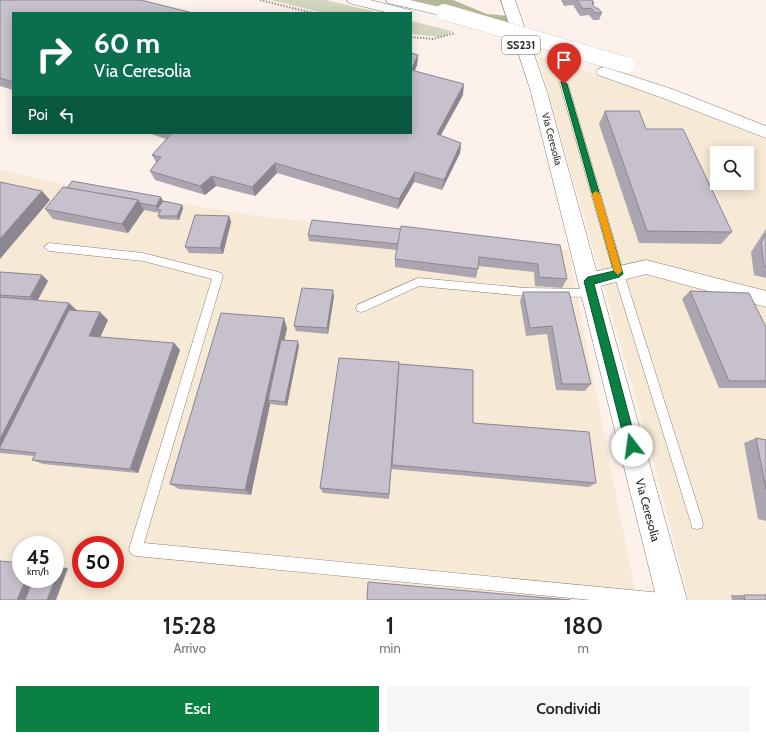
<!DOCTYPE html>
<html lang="it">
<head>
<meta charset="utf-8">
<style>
	body { margin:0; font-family:Cabin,sans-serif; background:#f6f6f6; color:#202124; height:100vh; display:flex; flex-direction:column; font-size:15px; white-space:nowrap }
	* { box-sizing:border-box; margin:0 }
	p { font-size:13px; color:#757577 }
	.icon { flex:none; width:22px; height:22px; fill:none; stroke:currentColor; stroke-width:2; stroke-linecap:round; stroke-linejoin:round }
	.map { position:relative; height:600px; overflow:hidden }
	.details { display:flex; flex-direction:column; background:#fff; flex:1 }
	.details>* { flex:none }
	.top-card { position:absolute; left:12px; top:12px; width:400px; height:122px; border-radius:0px; box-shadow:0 2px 10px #0003; background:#0b6e4f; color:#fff; overflow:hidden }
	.buttons { position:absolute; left:710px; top:146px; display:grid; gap:8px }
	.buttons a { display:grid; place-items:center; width:44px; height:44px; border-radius:0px; background:#fff; box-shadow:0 2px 10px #0003; font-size:20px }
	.speed { position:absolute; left:12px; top:536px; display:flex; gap:8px; font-size:20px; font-weight:700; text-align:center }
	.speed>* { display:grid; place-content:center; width:52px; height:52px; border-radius:50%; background:#fff; box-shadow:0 2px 10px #0003; line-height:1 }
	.speed small { font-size:10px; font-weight:400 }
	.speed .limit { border:6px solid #d22; background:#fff; color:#111 }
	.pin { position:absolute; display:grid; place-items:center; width:34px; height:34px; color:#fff; margin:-41px -17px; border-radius:50% 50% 50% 0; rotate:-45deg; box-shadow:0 0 4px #0007 }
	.pin .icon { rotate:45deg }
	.me { position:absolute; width:44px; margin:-22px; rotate:345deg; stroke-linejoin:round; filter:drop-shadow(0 0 3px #0008) }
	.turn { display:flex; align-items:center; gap:14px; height:84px; padding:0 16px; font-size:18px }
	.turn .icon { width:52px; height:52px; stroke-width:2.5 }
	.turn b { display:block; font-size:28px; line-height:34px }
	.then { display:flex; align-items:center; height:38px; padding:0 16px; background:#0003; gap:8px; font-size:15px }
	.eta { display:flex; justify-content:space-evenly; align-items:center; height:68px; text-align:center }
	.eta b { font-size:24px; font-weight:600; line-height:28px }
	.action { display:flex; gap:8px; margin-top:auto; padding:8px 16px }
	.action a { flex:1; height:46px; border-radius:0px; background:#0b8043; color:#fff; font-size:16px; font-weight:600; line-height:46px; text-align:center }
	.action a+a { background:#f6f6f6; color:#202124 }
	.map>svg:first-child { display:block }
</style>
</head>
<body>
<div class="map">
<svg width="766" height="600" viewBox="0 0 766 600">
	<rect width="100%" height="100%" fill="#fdf2eb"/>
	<g fill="#f6e9d5" fill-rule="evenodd">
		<path d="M538 56 609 78 766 139V600H689L653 459ZM717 153H747V183H717Z"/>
		<path d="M0 170 64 184 250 215 568 250 637 600H0ZM21 545H55V579H21ZM81 545H115V579H81Z"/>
	</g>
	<g fill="#d3d5c0">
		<path d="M270 0H326L380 13H324Z"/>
		<path d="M411 21 451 31 452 32 440 37 411 34Z"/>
	</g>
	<path fill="#b5b897" d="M413 0H453L487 14 509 16 511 23Z"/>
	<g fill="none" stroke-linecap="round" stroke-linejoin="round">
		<g stroke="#8a7d76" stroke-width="1">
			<g id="service">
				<path d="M561 82H564L568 84 624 274 703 523 702 528 697 529 692 528 691 523 614 274 560 84Z"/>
				<path d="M49 243 143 253 218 272 221 273 223 276 144 543 662 593 667 595 669 600H591L136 556 131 554 129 549 212 279 143 261 49 251 44 247Z"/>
				<path d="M418 278 525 288 592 289 596 290 597 293 596 296 592 297 525 296 419 286 365 311 361 312 357 311 356 308 357 305Z"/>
			</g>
		</g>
		<g stroke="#8a7d76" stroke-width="1">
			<path id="minor" d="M646 260 766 291V307L646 274 589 289 582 286 580 281 582 276 589 273Z"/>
		</g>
		<g stroke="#8a7d76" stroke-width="1">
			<path id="secondary" d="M501 0H515L547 92 687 600H657L531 92Z"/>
		</g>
		<g stroke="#8a7d76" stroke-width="1">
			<g id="trunk">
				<path d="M347 0H370L410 10 412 13H389L349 3Z"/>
				<path d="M386 0H410L449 9 451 12 449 15 444 16 388 3Z"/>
				<path d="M604 67 672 89 766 126V138L660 97 598 75 596 72 598 69Z"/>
			</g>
		</g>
		<g stroke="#9b928d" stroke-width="2" stroke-dasharray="1.5 1.5" stroke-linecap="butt">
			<path d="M260 0 313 13"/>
			<path d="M411 37 433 39 455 33"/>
		</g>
		<use href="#service" fill="#fff" fill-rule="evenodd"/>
		<use href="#minor" fill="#fff" fill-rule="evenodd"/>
		<use href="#secondary" fill="#fff" fill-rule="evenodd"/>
		<use href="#trunk" fill="#fff" fill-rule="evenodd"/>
		<g stroke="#8a7d76" stroke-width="16" stroke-linecap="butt">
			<path id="trunk-bridge" d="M444 12 626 65"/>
		</g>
		<use href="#trunk-bridge" stroke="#fff" stroke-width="16"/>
	</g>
	<g fill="#aba5b0">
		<path d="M0 0 13 13V90L0 86Z"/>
		<path d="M561 0H592L594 3 593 5 595 8 602 13 599 20H593L589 15 580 16 573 5 564 6Z"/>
		<path d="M411 53 418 55 417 65 415 71 463 95 440 136 461 143 460 153 442 190 414 182 398 209 277 173 255 196 216 186 205 195 155 180 150 171 156 162 152 155 166 139 148 133H411Z"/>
		<path d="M605 111 646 129 732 232 721 244 639 243 599 124Z"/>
		<path d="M163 201 182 205 183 208 179 220 160 219 158 216 159 213 144 210 128 233 53 219 45 209Z"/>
		<path d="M229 216 231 222 223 254 189 253 185 247Z"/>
		<path d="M766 229V278L754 275 751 252Z"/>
		<path d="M308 235 560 245 567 279 562 288 535 286 534 272 479 266 478 269 476 278 395 267V259L397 250 309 241Z"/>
		<path d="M0 272 42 275 48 281 38 300 77 310 108 320 100 337 174 343 180 350 138 473 43 464 32 460 34 456 0 453Z"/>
		<path d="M690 291 766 327V388H719L682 299Z"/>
		<path d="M523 292H569L591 384 585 391 556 390 547 334 526 336 520 301Z"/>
		<path d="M334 296 328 334 296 331 294 326Z"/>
		<path d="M287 328 284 340 299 346 287 406 270 404 251 495 179 489 170 484Z"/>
		<path d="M339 358 399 362V364L473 370V423L589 432 596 483 589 487 391 469 395 425 389 499 323 493 320 488Z"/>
		<path d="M756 438 766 440V521L758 519 744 443Z"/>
		<path d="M731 595H744L766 600H732Z"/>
	</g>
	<g fill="#8b8690">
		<path d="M418 55 417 65 411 79V70Z"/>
		<path d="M464 84 463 95 436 144 437 134Z"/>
		<path d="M461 143 460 153 442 190 444 180Z"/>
		<path d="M275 163 277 173 255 196 252 187Z"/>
		<path d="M415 172 414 182 398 209 399 199Z"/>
		<path d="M212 176 216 186 205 195 200 186Z"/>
		<path d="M42 191 50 200 0 259V239Z"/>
		<path d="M161 197 165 204 157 209 156 206Z"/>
		<path d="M138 200 144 210 128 233 122 224Z"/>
		<path d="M182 205 183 208 179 220 177 216Z"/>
		<path d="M229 216 231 222 223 254 220 248Z"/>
		<path d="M42 275 48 281 36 303 30 297Z"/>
		<path d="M333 290 334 296 328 334 327 328Z"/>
		<path d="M69 303 80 313 0 449V439Z"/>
		<path d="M100 312 108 320 97 344 89 336Z"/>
		<path d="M284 318 287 328 271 401 268 400 270 404 251 495 245 490Z"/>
		<path d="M298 341 299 346 287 406 285 402Z"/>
		<path d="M174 343 180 350 138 473 130 469Z"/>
		<path d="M60 567 68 568 56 600H47Z"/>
		<path d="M26 579H42L34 600H17Z"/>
	</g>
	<g fill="#c7c0cd" stroke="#8b8690">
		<path d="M0 0H141L193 13H13V82L0 78Z"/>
		<path d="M577 0H592L594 3H592L595 8H598L602 13H595L591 8 583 9Z"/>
		<path d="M411 53 418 55 411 70 464 84 437 134 461 143 444 180 415 172 399 199 275 163 252 187 212 176 200 186 150 171 161 157 152 155 172 133H411Z"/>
		<path d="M605 111H639L646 129H683L732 232 647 231Z"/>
		<path d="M72 181 161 197 156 206 140 203 138 200 67 188Z"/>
		<path d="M0 182 42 191 0 239Z"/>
		<path d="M63 187 138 200 122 224 45 209Z"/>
		<path d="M163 201 182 205 177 216H158L161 210 157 209Z"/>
		<path d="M195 215 229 216 220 248 185 247Z"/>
		<path d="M312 220 401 229 398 244 308 235Z"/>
		<path d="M401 226 560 245 567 279 539 277 538 264 479 257 478 269 395 259Z"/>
		<path d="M766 234V267L764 266 761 243Z"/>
		<path d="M0 272 42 275 30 297 0 295Z"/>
		<path d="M302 288 333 290 327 328 294 326Z"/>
		<path d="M690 291 749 293 766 327V381H729Z"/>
		<path d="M523 292H569L591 384H562L552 326 530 328Z"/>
		<path d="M0 297 69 303 0 439Z"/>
		<path d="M69 310 100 312 89 336 174 343 130 469 32 460 36 453 0 449V447Z"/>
		<path d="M221 313 284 318 245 490 170 484Z"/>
		<path d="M281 340 298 341 285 402 268 400Z"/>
		<path d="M339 358 399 362 389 494 320 488Z"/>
		<path d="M399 364 473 370V423L589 432 596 483 392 465Z"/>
		<path d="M756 438 766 440V489Z"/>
		<path d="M0 561 21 563V579H26L17 600H0Z"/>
		<path d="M55 567H60L47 600H25L33 579H55Z"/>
		<path d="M368 582 570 600H367Z"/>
		<path d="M744 595H766V600H745Z"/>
	</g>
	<path fill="#0b8043" stroke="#07532c" d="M561 82 567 84 623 274 619 277 594 284 637 446 636 450 632 452 628 450 626 446 584 281 588 277 614 271Z"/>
	<path fill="#f59e0b" d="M596 191 600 194 622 271 618 275 614 271 592 194Z"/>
	<g text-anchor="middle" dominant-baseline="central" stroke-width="4" stroke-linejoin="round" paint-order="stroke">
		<g font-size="10" fill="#2f2926" stroke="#fff">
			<text transform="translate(552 139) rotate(75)">Via Ceresolia</text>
		</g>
		<rect fill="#fff" stroke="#6d6967" stroke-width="1" x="502" y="36" width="38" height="18" rx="3"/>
		<g font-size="11" font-weight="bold" fill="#2f2926">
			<text x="521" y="45">SS231</text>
		</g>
		<g font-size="12" fill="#2f2926" stroke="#fff">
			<text transform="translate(648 510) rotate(75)">Via Ceresolia</text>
		</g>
	</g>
</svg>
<div class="buttons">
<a><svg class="icon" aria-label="search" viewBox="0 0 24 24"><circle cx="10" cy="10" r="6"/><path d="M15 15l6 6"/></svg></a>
</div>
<div class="speed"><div>45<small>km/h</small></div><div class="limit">50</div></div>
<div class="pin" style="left:564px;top:84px;background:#d93025"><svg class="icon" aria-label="arrive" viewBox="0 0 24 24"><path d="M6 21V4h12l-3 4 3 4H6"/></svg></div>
<svg class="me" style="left:632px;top:446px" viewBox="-20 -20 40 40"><circle r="19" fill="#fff"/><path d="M0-13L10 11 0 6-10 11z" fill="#0b8043"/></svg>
<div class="top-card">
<div class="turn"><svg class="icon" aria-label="right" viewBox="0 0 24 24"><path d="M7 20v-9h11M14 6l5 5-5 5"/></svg><div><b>60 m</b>Via Ceresolia</div></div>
<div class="then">Poi<svg class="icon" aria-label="left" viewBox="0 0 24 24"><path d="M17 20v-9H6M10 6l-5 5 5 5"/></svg></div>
</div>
</div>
<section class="details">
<div class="eta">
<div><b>15:28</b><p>Arrivo</p></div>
<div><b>1</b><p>min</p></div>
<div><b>180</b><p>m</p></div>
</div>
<div class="action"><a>Esci</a><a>Condividi</a></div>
</section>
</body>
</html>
